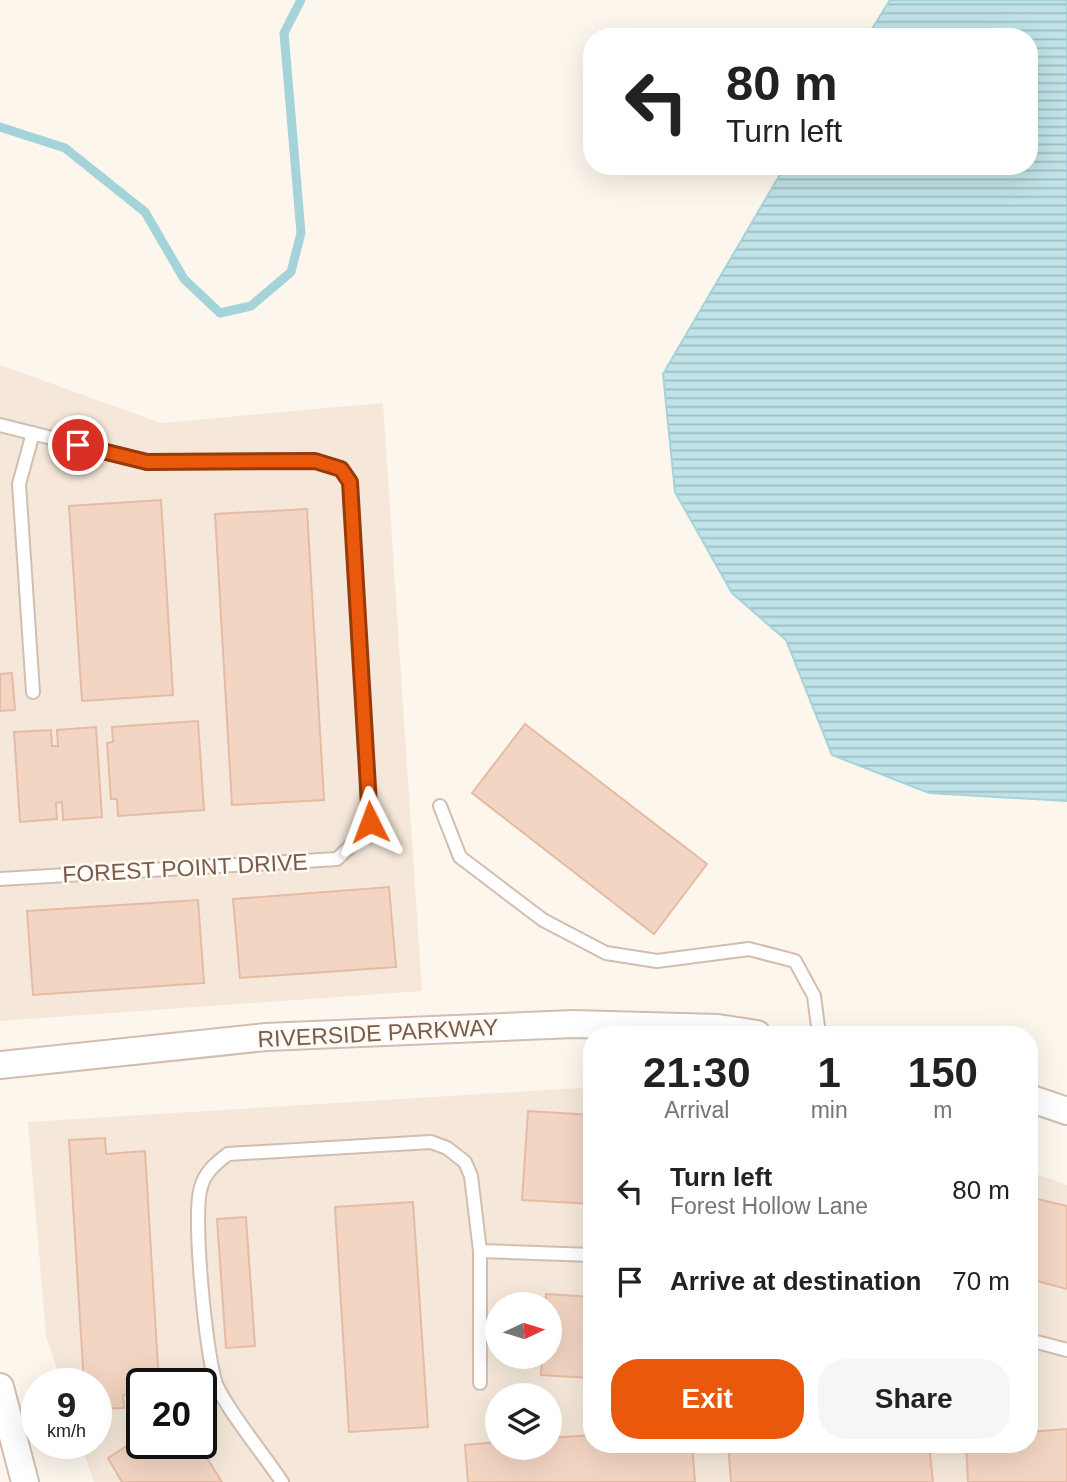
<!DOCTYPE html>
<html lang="en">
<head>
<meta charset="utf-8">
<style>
	body { margin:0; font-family:Arial,sans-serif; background:#f6f6f6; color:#222; height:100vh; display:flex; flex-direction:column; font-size:26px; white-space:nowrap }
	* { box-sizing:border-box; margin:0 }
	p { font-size:23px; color:#767676 }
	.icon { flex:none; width:38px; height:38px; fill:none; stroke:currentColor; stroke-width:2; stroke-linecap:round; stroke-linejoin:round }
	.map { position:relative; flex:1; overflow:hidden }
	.drawer { position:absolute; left:583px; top:1026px; width:455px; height:427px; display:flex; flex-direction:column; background:#fff; border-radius:28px; box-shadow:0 7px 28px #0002 }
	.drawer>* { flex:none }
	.top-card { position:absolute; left:583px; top:28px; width:455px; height:147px; border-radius:28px; box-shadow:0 7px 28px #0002; background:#fff; color:#222; overflow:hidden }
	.needle { width:46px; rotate:86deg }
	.buttons { position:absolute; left:485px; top:1292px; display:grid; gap:14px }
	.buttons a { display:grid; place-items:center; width:77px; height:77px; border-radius:50%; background:#fff; box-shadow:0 7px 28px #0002; font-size:35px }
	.speed { position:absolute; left:21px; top:1368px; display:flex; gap:14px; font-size:35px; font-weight:700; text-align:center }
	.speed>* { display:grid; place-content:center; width:91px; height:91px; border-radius:50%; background:#fff; box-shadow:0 7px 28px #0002; line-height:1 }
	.speed small { font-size:18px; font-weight:400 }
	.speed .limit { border:4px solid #111; border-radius:10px; background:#fff; color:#111 }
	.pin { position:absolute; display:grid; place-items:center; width:60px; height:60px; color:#fff; margin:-30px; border:4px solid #fff; border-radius:50%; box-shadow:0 2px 7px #0007 }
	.me { position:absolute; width:77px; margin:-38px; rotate:357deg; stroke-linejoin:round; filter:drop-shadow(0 0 5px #0008) }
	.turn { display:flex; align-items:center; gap:24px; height:147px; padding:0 28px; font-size:32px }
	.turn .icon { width:91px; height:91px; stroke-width:2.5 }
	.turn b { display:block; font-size:49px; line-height:60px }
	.eta { display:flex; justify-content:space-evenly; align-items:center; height:119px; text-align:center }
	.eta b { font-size:42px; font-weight:700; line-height:49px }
	.button { display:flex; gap:14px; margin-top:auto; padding:14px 28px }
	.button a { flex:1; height:80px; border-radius:28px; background:#ea580c; color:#fff; font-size:28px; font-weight:700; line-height:80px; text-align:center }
	.button a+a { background:#f6f6f6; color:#222 }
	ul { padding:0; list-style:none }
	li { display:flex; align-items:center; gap:21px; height:91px; padding:0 28px }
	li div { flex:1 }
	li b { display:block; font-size:26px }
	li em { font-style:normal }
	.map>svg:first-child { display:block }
</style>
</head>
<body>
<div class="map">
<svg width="1067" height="1482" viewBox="0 0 1067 1482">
	<defs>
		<pattern id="water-rules" width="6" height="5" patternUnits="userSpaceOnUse" patternTransform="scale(1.75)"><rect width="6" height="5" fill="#bfe3e8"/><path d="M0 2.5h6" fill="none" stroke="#a0bbbe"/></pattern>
	</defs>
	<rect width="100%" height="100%" fill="#fdf6ec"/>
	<g fill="#f5e8da" fill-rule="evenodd">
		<path d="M0 365 161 423 383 403 422 991 0 1021Z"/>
		<path d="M579 1088 591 1089 592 1444H1029V1171L1067 1185V1482H94L81 1444H96V1384H62L46 1336 28 1122ZM497 1304H550V1356H497ZM142 1384H201V1444H142ZM497 1395H550V1447H497Z"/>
	</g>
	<path fill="url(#water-rules)" stroke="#a5d3da" stroke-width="2" d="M890 0H1067V801L929 793 832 755 786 640 732 593 675 492 663 374 785 166H1029V37H867Z"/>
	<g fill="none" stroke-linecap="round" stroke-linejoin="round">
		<path stroke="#a5d3da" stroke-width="9" d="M0 127 65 148 145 212 184 279 220 313 251 306 291 272 301 233 284 33 301 0"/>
	</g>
	<g fill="#f3d5c3" stroke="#e6bba3" stroke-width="2">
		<path d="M161 500 173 695 82 701 69 506Z"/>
		<path d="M307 509 324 800 232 805 215 514Z"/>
		<path d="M12 673 15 710 0 711V674Z"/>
		<path d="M198 721 204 810 118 816 117 799H111L107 743 113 742 112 727Z"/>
		<path d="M525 724 707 864 654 934 472 793Z"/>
		<path d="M96 727 102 817 63 820 62 802 56 803 57 819 20 822 14 732 51 730 52 746H58L57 730Z"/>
		<path d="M389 887 396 967 240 978 233 899Z"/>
		<path d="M198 900 204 983 33 995 27 911Z"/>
		<path d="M528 1111 592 1115V1204L522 1200Z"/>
		<path d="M105 1138 106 1154 145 1151 159 1384H142V1394L123 1395 124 1408 96 1409V1384H84L69 1140Z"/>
		<path d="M1029 1197 1067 1206V1289L1029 1279Z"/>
		<path d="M413 1202 428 1427 349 1432 335 1207Z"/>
		<path d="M246 1217 255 1346 226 1348 217 1219Z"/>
		<path d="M546 1294 592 1297V1378L541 1375 542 1356H550V1304H545Z"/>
		<path d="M1067 1429V1482H968L966 1444H1029V1432Z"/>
		<path d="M592 1435V1444H692L695 1482H468L465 1445 497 1442V1447H550V1438Z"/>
		<path d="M142 1436V1444H198L222 1482H122L108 1458Z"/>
		<path d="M728 1444H929L933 1482H731Z"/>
	</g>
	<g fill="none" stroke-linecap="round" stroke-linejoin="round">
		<g stroke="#d1beb0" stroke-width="16">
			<g id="service">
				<path d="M0 425 147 462 315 461 341 469 350 482 370 822 361 836 337 859 0 879"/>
				<path d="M33 433 19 484 33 692"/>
				<path d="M440 806 460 857 543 920 606 953 657 961 749 949 795 961 814 996 819 1034"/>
				<path d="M480 1251 592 1255"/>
				<path d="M1029 1340 1067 1350"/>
				<path d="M282 1482C265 1456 227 1410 216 1384 206 1356 192 1214 201 1187 205 1172 216 1163 228 1154L431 1142 447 1148 465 1162 471 1176 480 1251V1383"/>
			</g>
		</g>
		<g stroke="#d1beb0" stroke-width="30">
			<g id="minor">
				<path d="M0 1065 266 1037 573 1024 718 1028 757 1034"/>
				<path d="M1029 1098 1067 1111"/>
				<path d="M0 1387 25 1482"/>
			</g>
		</g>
		<use href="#service" stroke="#fff" stroke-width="12"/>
		<use href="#minor" stroke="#fff" stroke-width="26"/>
	</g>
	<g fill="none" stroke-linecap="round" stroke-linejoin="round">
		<g stroke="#983908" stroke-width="18">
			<path id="route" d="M78 445 147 462 315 461 341 469 350 482 370 822"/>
		</g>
		<use href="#route" stroke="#ea580c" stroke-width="12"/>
	</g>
	<g text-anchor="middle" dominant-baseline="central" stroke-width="5" stroke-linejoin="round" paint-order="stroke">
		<g font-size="23" fill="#7a5c4d" stroke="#fffaf3">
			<text transform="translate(185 868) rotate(-3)">FOREST POINT DRIVE</text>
			<text transform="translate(378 1033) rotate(-3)">RIVERSIDE PARKWAY</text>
		</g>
	</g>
</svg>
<div class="buttons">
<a><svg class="needle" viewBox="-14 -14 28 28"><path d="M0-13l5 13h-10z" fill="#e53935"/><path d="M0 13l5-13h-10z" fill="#767676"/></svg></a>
<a><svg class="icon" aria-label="layers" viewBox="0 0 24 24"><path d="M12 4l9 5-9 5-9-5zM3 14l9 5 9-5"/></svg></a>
</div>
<div class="speed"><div>9<small>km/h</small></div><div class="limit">20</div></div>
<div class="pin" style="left:78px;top:445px;background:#d93025"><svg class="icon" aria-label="arrive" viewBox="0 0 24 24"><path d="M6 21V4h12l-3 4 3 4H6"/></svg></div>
<svg class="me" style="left:370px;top:822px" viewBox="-20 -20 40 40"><path d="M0-17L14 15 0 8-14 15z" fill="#ea580c" stroke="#fff" stroke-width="4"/></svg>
<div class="top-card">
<div class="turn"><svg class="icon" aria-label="left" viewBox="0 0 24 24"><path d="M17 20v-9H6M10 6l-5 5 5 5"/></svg><div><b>80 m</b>Turn left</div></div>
</div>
<section class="drawer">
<div class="eta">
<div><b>21:30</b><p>Arrival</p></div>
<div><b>1</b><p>min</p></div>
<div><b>150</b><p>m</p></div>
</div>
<ul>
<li><svg class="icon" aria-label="left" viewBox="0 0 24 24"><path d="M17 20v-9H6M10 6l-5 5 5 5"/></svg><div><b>Turn left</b><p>Forest Hollow Lane</p></div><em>80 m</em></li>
<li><svg class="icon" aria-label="arrive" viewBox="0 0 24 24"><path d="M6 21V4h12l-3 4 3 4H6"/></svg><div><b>Arrive at destination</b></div><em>70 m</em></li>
</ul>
<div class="button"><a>Exit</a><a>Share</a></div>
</section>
</div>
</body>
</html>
